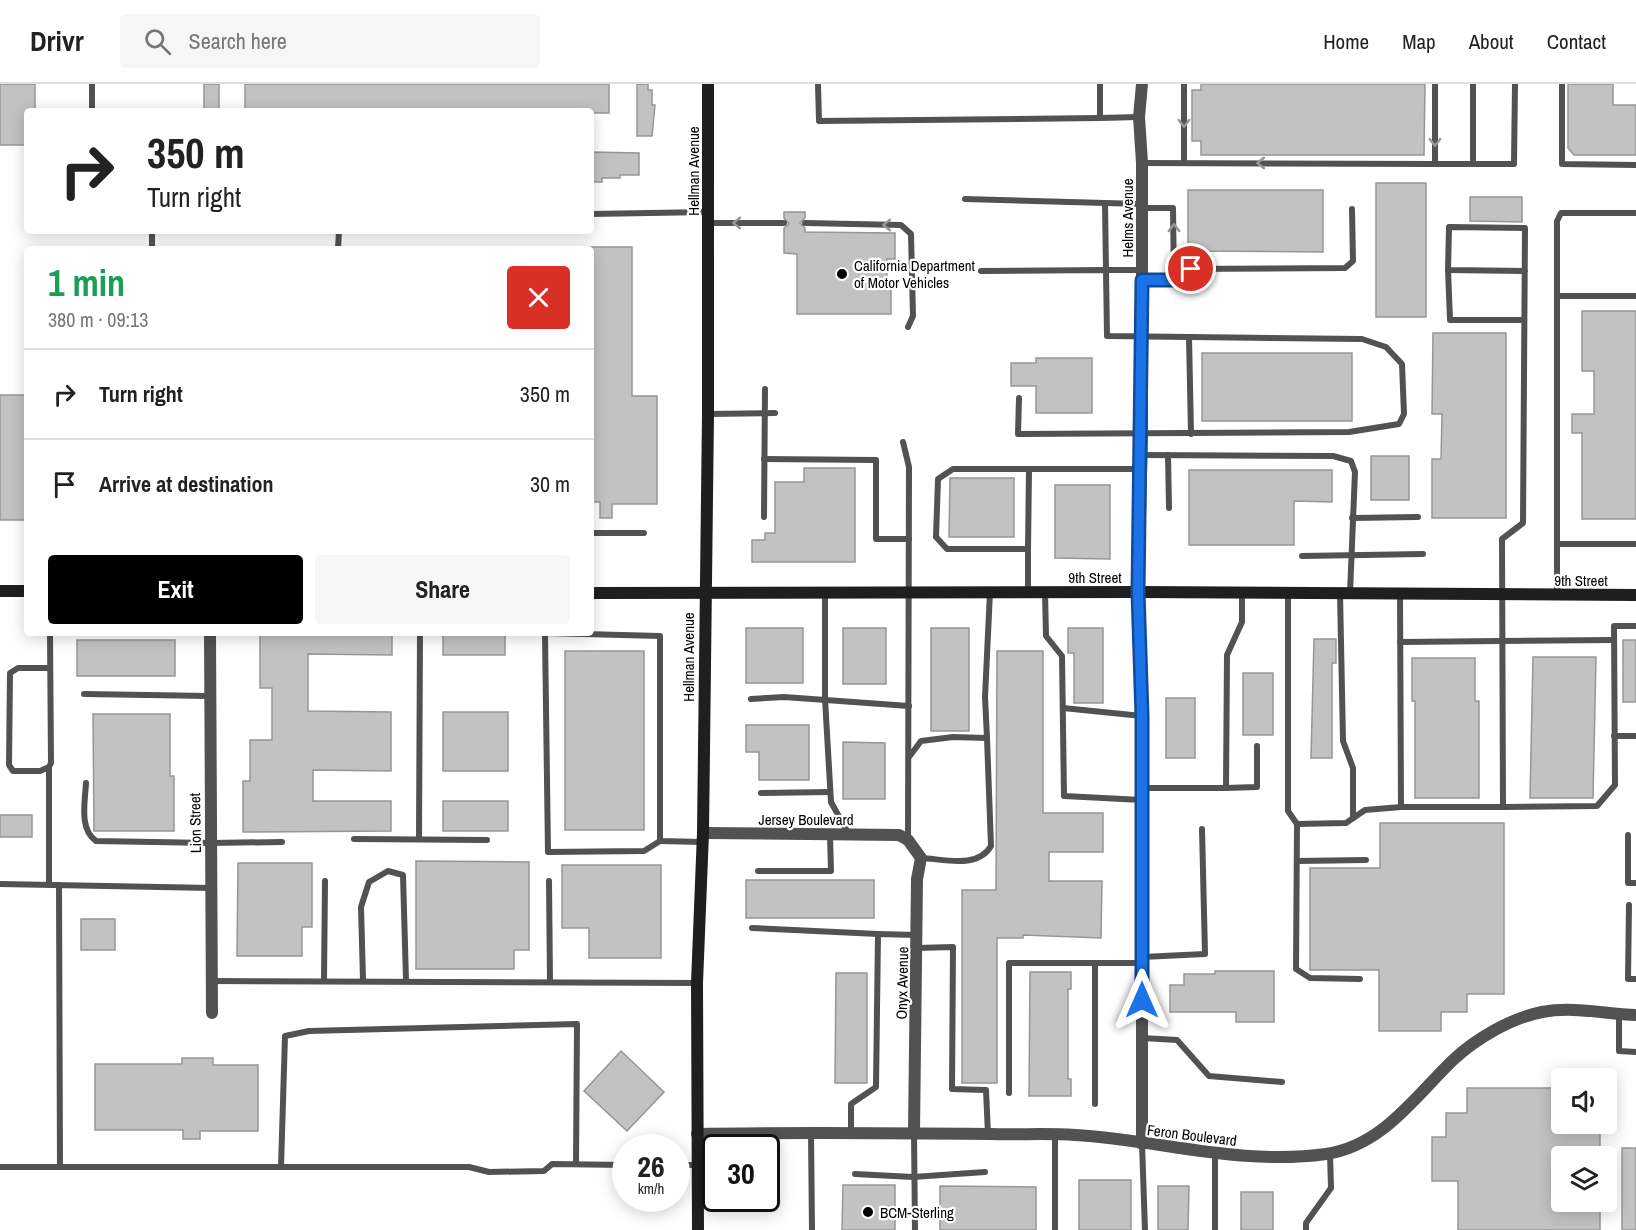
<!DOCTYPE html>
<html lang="en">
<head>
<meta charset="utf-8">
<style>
	body { margin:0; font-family:"Archivo Narrow",sans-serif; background:#f6f6f6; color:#222; height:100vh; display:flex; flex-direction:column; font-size:22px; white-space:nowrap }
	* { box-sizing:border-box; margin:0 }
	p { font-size:20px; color:#767676 }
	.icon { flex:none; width:33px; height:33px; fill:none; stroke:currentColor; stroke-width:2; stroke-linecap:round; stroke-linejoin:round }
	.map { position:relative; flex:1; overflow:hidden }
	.details { position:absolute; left:24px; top:162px; width:570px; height:390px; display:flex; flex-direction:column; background:#fff; border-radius:6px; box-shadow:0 3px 15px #0003 }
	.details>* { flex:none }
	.guide { position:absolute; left:24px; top:24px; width:570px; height:126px; border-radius:6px; box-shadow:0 3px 15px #0003; background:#fff; color:#222; overflow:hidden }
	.buttons { position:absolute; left:1551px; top:984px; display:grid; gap:12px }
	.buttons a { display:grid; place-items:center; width:66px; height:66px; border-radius:6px; background:#fff; box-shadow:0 3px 15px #0003; font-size:30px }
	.speed { position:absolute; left:612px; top:1050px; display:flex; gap:12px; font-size:30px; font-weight:700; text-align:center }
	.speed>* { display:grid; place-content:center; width:78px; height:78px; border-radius:50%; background:#fff; box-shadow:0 3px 15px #0003; line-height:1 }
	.speed small { font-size:15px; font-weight:400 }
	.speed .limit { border:3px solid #111; border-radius:9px; background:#fff; color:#111 }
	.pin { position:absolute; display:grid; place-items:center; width:51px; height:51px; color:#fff; margin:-26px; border:3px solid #fff; border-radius:50%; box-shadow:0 2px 6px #0007 }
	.me { position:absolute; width:66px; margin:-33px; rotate:0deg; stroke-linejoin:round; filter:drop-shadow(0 0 4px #0008) }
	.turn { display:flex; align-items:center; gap:21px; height:126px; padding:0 24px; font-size:27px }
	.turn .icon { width:78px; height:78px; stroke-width:2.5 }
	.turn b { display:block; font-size:42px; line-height:51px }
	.round { display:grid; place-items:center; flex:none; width:63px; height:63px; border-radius:6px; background:#f6f6f6 }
	.headline { display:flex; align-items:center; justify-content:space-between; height:102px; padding:0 24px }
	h1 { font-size:36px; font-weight:800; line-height:45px; color:#1e9e55 }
	.action { display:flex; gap:12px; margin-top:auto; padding:12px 24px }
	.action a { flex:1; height:69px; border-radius:6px; background:#000; color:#fff; font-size:24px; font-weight:800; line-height:69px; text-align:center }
	.action a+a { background:#f6f6f6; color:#222 }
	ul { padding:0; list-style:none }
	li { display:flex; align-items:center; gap:18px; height:90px; padding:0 24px; border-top:2px solid #e0e0e0 }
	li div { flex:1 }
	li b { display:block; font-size:22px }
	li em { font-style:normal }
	header { display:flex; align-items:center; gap:36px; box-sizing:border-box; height:84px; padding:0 30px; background:#fff; border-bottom:2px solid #e0e0e0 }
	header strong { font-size:28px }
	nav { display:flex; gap:33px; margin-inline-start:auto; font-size:21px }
	.search { width:420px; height:54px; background:#f6f6f6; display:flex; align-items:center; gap:15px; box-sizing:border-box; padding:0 21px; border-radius:6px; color:#767676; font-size:22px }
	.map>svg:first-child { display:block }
</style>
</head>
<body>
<header>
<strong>Drivr</strong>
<div class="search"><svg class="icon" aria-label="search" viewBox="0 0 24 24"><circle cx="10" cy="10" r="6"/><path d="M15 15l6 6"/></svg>Search here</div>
<nav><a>Home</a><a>Map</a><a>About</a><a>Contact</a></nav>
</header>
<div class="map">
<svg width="1636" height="1146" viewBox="0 0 1636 1146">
	<rect width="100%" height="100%" fill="#fff"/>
	<g fill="#c2c2c2" stroke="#969696" stroke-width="1.5">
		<path d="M0 0H35V27H27V61H0Z"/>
		<rect x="204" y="0" width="15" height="27"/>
		<path d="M245 0H609V29H591V27H245Z"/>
		<path d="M637 0H648V6H652V21H655L652 52H637Z"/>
		<path d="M1201 0H1425L1424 71H1201V57H1192V6H1201Z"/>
		<path d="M1568 0H1613V21H1636V71H1574L1568 64Z"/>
		<path d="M591 68 639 69V91H620V94H602V98H591Z"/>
		<rect x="1376" y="99" width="50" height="134"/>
		<path d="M1188 106H1323V168L1188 167Z"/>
		<path d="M1470 113H1522V138L1470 137Z"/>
		<path d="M784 128H805V134L800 139 805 144V148L895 149V175H887V204H891V230H797V170L784 169V144L789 140 784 134Z"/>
		<path d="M591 163H632V312H657V420H612V434H600V418H591Z"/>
		<path d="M1582 227H1636V435H1582V349H1572V330H1594V287H1582Z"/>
		<path d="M1433 249H1506V434H1432V375H1441L1442 330H1432Z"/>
		<rect x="1202" y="269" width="150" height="68"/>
		<path d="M1036 274H1092V329H1036V302H1011V279H1036Z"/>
		<rect x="0" y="311" width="27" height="125"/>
		<rect x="1371" y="372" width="38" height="44"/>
		<path d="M804 384H855V478H752V456H765V449H775V398H804Z"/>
		<path d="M1189 386H1332V418L1294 417V461H1189Z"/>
		<path d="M950 394H1014V453H949Z"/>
		<path d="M1055 401H1110V475L1055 474Z"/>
		<rect x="746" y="544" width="57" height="55"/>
		<rect x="843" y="544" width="43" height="56"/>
		<rect x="931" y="544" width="38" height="103"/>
		<path d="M1068 544H1103V619H1074V569H1068Z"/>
		<path d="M260 549H392V571L308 570V627L391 628V687L313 686V717H391V747L243 748V697H250V656H272V604H260Z"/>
		<rect x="443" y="549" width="62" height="22"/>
		<path d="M1314 555H1336V579H1332V674H1311Z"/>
		<rect x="77" y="556" width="98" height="36"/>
		<rect x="1623" y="556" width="13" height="62"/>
		<rect x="565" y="567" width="79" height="179"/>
		<path d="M997 567H1043V729H1103V768H1049V797H1102L1101 854 1023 851V854H997V999H962V806H996Z"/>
		<path d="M1533 573H1596L1593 714H1530Z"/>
		<path d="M1412 574H1475V617H1479V714H1415V617H1412Z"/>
		<rect x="1243" y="589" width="30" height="62"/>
		<rect x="1166" y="614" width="29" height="60"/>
		<rect x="443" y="628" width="65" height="59"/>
		<path d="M93 630H170V692H174V747H94Z"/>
		<path d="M746 641H809V696H759V668H746Z"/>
		<path d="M843 658 885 659V715H843Z"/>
		<rect x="443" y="717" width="65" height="30"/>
		<rect x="0" y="731" width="32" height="22"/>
		<path d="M1380 739H1504V910H1467V928H1441V947H1379V886H1310V784H1380Z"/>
		<path d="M416 777 529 778V866H514V885H416Z"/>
		<path d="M238 779H312V843H302V872H237Z"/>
		<path d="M562 781H661V874H589V844H562Z"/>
		<rect x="746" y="796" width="128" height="38"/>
		<rect x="81" y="835" width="34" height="31"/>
		<path d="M1215 887H1274V938H1236V928H1170V901H1184V890H1215Z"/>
		<path d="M1030 888H1071V905H1068V995H1071V1012H1029Z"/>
		<path d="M836 889H867V999H835Z"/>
		<path d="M621 967 664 1008 627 1047 584 1007Z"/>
		<path d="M182 974H213V981H258V1047H200V1055H183V1046H95V980H182Z"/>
		<path d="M1467 1004H1562V1040H1600V1072H1562V1118H1600V1146H1458V1097H1432V1053H1446V1029H1467Z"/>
		<rect x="1622" y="1064" width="14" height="82"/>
		<rect x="1079" y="1096" width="52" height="50"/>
		<path d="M843 1101H895V1146H842Z"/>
		<path d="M940 1102 1036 1103V1146H940Z"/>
		<path d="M1158 1102H1189L1188 1146H1158Z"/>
		<rect x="1241" y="1108" width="32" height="38"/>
	</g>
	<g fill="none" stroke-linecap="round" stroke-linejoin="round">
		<g stroke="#525252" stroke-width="6">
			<path d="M92 0V27"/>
			<path d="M818 0 819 37 1100 34"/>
			<path d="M1100 0V34L1139 33"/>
			<path d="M1184 0V79"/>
			<path d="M1473 0V80"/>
			<path d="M1562 0V80L1636 81"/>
			<path d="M1142 79 1435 80V0"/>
			<path d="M1435 80H1514L1515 0"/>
			<path d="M965 115 1141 120"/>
			<path d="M1105 119 1106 186H1142"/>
			<path d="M1142 124H1173L1174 196"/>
			<path d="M591 130 708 128"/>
			<path d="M709 139H784"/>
			<path d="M805 139 901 141 911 150 913 232 908 243"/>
			<path d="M152 147V165"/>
			<path d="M338 165 339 147"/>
			<path d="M1448 186 1450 236H1524"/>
			<path d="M981 187 1106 186 1107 252 1362 255 1386 263 1402 280 1404 330 1399 340 1349 348 1018 350 1019 314"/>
			<path d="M1142 196H1174L1185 185 1345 184 1353 177 1352 125"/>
			<path d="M1557 212V137L1561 129H1636"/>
			<path d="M1189 253 1191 350"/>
			<path d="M708 330 775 329"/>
			<path d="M903 358 909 383 908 755"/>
			<path d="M1142 371 1333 372 1351 377 1355 388 1350 509"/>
			<path d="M1168 371 1169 424"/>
			<path d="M764 375 876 376V455H909"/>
			<path d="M764 433 765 305"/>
			<path d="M1352 434 1418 433"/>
			<path d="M591 449H644"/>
			<path d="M1557 460H1636"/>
			<path d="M1028 465 1029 385"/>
			<path d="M1302 472 1423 470"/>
			<path d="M825 508V615L831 718 848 749"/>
			<path d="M1028 508V465H947L936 453 938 395 953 385H1141"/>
			<path d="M1045 508 1046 552 1062 572 1064 712 1142 716"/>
			<path d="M1288 509V727L1297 740 1346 739 1365 726 1401 723"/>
			<path d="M1340 509 1343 657 1353 684V734"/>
			<path d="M1400 510 1401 723H1503L1502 455 1523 439 1525 144 1449 143 1448 186 1525 187"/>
			<path d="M1557 511V212H1636"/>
			<path d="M545 549 660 552V757L702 758"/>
			<path d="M545 551 548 768 644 767 660 757"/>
			<path d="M1400 558 1614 556"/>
			<path d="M50 584H18L10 589 9 681 13 687H40L49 683 51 679 50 549"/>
			<path d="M84 610 209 612"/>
			<path d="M751 615 784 613 909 622"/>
			<path d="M1063 624 1142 632"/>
			<path d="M1614 652H1636"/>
			<path d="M987 654 985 613 990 508"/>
			<path d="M909 673 921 657 953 653 987 654 991 762C978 785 944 775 921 774"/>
			<path d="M49 683V801"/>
			<path d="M86 699C85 718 79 745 96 757L210 759 282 758"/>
			<path d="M1142 704H1226L1227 571 1242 538V509"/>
			<path d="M1226 704 1257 703V662"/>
			<path d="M761 709 830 708"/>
			<path d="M1503 723 1597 722 1615 701 1614 542H1636"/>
			<path d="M1297 740 1296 885 1310 894 1360 895"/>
			<path d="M1628 751V799H1636"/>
			<path d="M419 754 420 549"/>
			<path d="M354 755 487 756"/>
			<path d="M1298 777 1366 776"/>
			<path d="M758 787H831L830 751"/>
			<path d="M549 797 550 898"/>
			<path d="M0 800 212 804"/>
			<path d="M59 801 60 1083"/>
			<path d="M1629 821 1628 895H1636"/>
			<path d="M752 844 878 850"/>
			<path d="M917 864 953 863 952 1005 986 1006 988 1050"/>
			<path d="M1142 873 1205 870 1202 745"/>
			<path d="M1095 879V1020"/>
			<path d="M324 896 325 797"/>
			<path d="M363 896 361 823 369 798 388 787 403 791 406 896"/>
			<path d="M213 897 697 899"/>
			<path d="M1619 930V967L1636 968"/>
			<path d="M1142 954 1177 956 1209 992 1282 998"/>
			<path d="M1009 1009V879H1142"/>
			<path d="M851 1047V1020L876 1003 878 850 917 851"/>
			<path d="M914 1048 915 1146"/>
			<path d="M811 1049 812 1146"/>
			<path d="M1142 1060 1145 1146"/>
			<path d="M676 1081H698"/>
			<path d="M0 1083H469L489 1088 544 1087 552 1080 626 1081"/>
			<path d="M281 1083 285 952 309 947 577 940 576 1080"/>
			<path d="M855 1090 913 1093 985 1088"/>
			<path d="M1055 1146V1051"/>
			<path d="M1215 1146V1070"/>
			<path d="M1306 1146V1139L1331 1104 1330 1070"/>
		</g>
		<g stroke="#525252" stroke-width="12">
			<path d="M1142 0 1139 33 1142 79V351L1138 508 1142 632V1060"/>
			<path d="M210 549 212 929"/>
			<path d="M703 749 899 751 908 756 921 774 917 795 914 1048"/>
			<path d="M697 1050C795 1048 893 1049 990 1050 1018 1051 1047 1049 1075 1051 1160 1056 1240 1082 1326 1070 1382 1062 1415 1013 1452 977 1475 955 1511 934 1542 928 1573 922 1605 930 1636 931"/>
		</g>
		<g stroke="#1f1f1f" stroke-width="12">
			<path d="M0 507H27"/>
			<path d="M591 509 1138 508 1636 511"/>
			<path d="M698 1146 697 899 703 749 708 330V0"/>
		</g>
	</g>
	<defs><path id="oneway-chevron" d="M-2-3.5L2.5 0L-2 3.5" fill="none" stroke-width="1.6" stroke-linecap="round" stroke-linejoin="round" transform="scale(1.5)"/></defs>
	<g stroke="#979797">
		<use href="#oneway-chevron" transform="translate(1184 39) rotate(90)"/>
		<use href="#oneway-chevron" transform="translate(1435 58) rotate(90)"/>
		<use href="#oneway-chevron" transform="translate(1261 79) rotate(-180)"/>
		<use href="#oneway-chevron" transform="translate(737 139) rotate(180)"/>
		<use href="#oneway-chevron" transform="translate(887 141) rotate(-180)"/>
		<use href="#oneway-chevron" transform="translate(1174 144) rotate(-91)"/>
	</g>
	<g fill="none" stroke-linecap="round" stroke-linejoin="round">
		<g stroke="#114b97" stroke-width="15">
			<path id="route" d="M1142 916V632L1138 508 1142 196H1174L1185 185H1191"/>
		</g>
		<use href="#route" stroke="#1a73e8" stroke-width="10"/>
	</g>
	<g fill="#000" stroke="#fff" stroke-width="2">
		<circle cx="842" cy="190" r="6"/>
		<circle cx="868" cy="1128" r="6"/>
	</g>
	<g text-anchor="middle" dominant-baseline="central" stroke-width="4.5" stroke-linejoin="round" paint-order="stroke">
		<g font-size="15" fill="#000" stroke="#fff">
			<text transform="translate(693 87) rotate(-90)">Hellman Avenue</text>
			<text transform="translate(1127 134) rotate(-90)">Helms Avenue</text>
			<text x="1095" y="493">9th Street</text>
			<text x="1581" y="496">9th Street</text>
			<text transform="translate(688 573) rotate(-90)">Hellman Avenue</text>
			<text x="806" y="735">Jersey Boulevard</text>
			<text transform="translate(195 739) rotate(-91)">Lion Street</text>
			<text transform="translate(902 899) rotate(-89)">Onyx Avenue</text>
			<text transform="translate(1192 1051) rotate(7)">Feron Boulevard</text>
		</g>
		<g font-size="15" fill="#000" stroke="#fff" text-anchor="start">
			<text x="854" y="181">California Department<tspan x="854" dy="17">of Motor Vehicles</tspan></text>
			<text x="880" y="1128">BCM-Sterling</text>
		</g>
	</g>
</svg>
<div class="buttons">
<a><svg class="icon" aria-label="sound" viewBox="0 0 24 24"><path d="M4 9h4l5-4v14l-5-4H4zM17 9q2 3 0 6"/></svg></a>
<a><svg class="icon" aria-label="layers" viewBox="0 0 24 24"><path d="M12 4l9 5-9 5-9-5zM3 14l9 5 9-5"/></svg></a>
</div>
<div class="speed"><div>26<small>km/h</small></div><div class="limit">30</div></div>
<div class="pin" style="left:1191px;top:185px;background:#d93025"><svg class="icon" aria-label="arrive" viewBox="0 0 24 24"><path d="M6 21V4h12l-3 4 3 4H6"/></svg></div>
<svg class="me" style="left:1142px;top:916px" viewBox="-20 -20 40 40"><path d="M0-17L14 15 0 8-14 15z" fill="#1a73e8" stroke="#fff" stroke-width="4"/></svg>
<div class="guide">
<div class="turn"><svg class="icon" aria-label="right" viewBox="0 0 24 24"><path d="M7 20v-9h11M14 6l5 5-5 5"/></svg><div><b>350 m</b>Turn right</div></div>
</div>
<section class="details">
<div class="headline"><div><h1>1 min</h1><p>380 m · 09:13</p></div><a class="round" style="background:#d93025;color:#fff"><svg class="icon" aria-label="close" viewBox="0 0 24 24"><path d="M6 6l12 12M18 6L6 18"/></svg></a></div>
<ul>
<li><svg class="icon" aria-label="right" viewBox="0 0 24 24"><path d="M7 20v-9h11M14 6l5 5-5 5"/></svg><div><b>Turn right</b></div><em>350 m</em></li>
<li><svg class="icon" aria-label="arrive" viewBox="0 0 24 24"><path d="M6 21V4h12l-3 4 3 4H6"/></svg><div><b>Arrive at destination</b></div><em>30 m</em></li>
</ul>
<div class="action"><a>Exit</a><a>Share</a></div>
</section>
</div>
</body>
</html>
